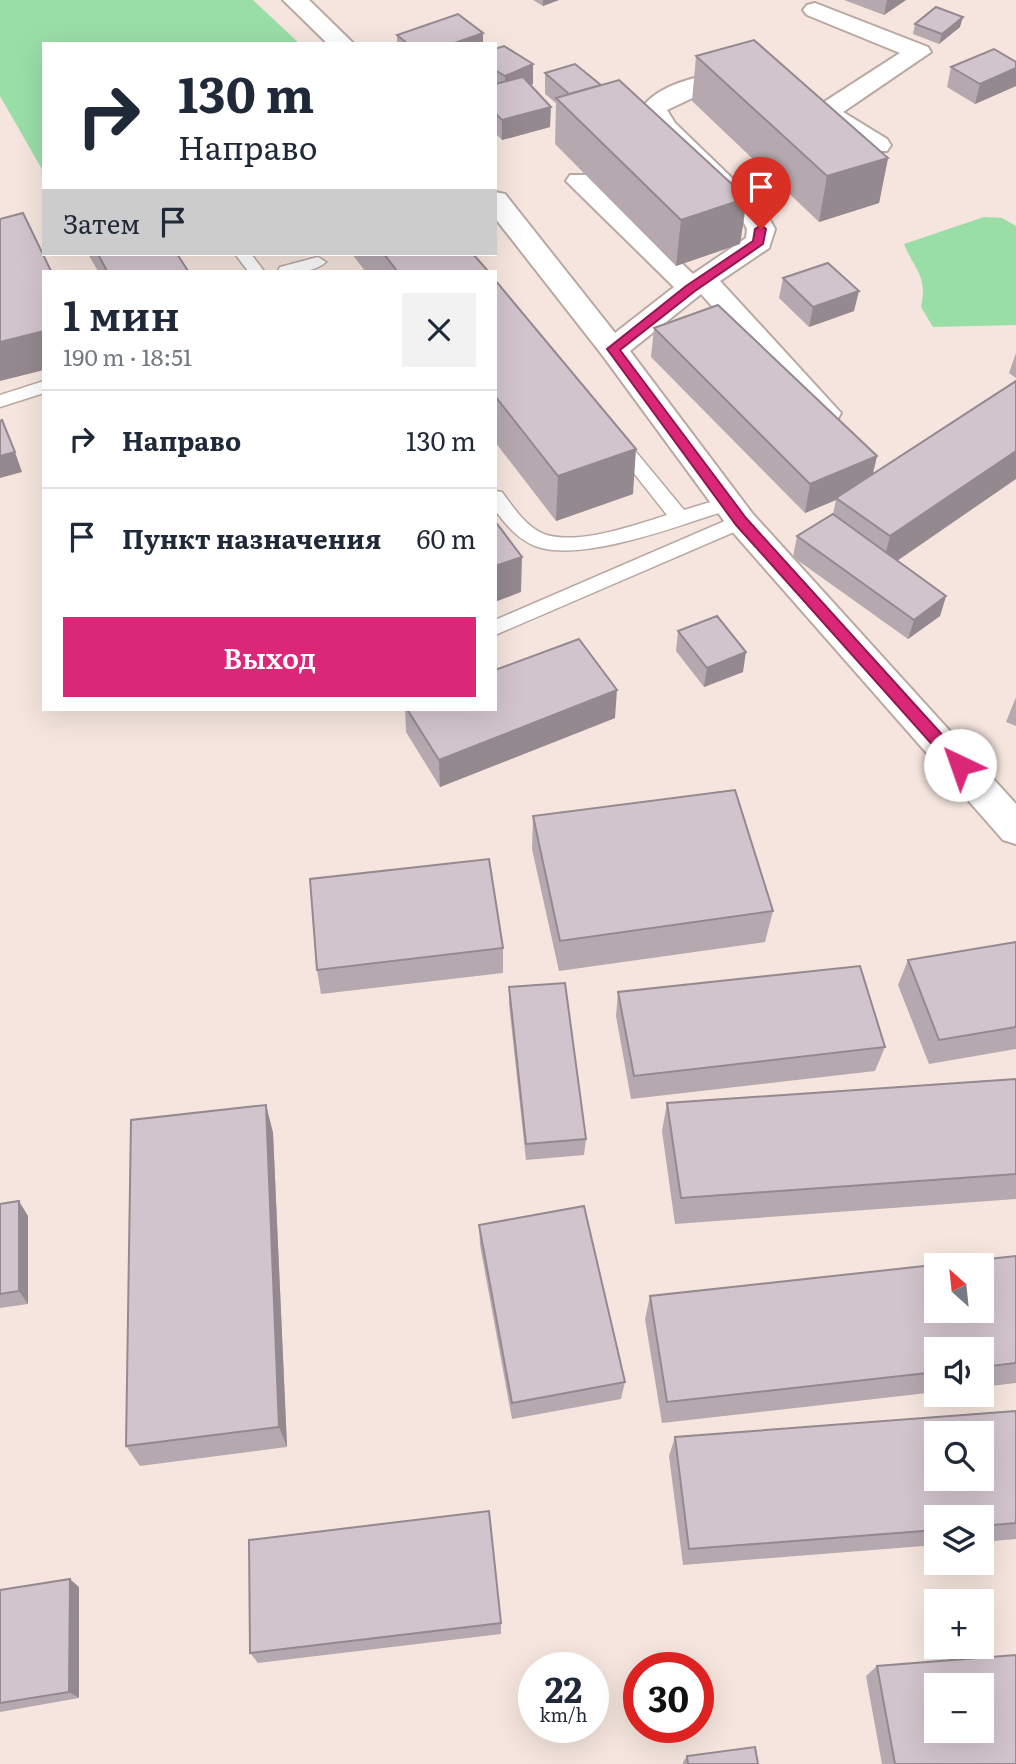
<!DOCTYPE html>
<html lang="ru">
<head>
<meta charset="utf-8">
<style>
	body { margin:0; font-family:Literata,serif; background:#f2f2f3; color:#1f2937; height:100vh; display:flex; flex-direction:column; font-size:26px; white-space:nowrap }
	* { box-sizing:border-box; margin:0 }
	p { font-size:23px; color:#747a83 }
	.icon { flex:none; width:38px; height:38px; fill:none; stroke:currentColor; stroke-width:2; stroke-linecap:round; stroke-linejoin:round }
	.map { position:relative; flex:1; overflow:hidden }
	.panel { position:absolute; left:42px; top:270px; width:455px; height:441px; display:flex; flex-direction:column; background:#fff; border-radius:0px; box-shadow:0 7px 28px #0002 }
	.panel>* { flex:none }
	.guide { position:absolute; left:42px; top:42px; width:455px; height:214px; border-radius:0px; box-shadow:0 7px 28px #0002; background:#fff; color:#1f2937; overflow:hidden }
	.needle { width:46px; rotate:333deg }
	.controls { position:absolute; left:924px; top:1253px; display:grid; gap:14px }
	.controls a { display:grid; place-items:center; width:70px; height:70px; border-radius:0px; background:#fff; box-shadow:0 7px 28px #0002; font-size:35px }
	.speed { position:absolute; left:518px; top:1652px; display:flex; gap:14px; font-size:35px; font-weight:700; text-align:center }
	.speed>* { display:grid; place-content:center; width:91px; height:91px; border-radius:50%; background:#fff; box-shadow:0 7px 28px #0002; line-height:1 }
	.speed small { font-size:18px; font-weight:400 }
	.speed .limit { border:10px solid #d22; background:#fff; color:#111 }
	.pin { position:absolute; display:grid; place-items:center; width:60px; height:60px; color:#fff; margin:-72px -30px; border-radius:50% 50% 50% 0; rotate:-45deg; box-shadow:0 0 7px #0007 }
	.pin .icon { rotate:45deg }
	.me { position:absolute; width:77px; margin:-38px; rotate:318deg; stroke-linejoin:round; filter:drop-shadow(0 0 5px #0008) }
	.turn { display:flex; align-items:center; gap:24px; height:147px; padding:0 21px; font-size:32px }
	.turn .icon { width:91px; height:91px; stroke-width:2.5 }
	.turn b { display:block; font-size:49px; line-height:60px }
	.then { display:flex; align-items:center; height:66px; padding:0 21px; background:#0003; gap:14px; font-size:26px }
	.round { display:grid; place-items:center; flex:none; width:74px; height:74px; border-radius:0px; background:#f2f2f3 }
	.overview { display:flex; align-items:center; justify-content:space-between; height:119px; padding:0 21px }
	h1 { font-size:42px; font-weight:600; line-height:52px }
	.button { display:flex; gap:14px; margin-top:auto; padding:14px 21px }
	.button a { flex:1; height:80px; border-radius:0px; background:#db2777; color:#fff; font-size:28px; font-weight:600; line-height:80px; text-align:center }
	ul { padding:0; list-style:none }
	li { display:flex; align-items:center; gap:21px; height:98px; padding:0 21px; border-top:2px solid #e0e1e3 }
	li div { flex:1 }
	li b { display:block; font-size:26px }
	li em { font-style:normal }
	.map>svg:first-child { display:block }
</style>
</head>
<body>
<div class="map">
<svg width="1016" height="1764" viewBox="0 0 1016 1764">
	<rect width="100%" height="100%" fill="#f5e5de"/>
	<g fill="#9adea7">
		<path d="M0 0H253L300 44H44L43 171 0 96Z"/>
		<path d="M984 217 1002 218 1016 226V325L933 327 921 307C928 276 915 271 904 244Z"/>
	</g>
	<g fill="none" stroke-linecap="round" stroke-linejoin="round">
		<g stroke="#b8a9a2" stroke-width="3">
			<g id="lane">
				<path d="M235 254H251L264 271H248Z"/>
				<path d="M318 257 326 262C314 273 294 272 278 271L280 267Z"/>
				<path d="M44 381V393L0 407V395Z"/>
				<path d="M616 433 622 435 684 510 727 497 734 498 736 503 734 508C685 523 583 564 535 546 518 539 506 525 495 510V491L502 492C513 507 526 527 544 534 576 546 636 525 667 515L607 439Z"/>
				<path d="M741 514 751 521 748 526 495 635V620Z"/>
			</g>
		</g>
		<g stroke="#b8a9a2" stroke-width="4">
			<g id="street">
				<path d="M283 0H309L354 44H328Z"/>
				<path d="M815 3 928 47 931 52 843 112 887 139 891 145 887 151H869L807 109 811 104 824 102 900 53 807 15 803 10 807 5Z"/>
				<path d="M742 70 751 72 754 77 751 82 703 93 667 110 675 123 764 209 775 229 769 248 720 281 841 413 837 420 826 423 815 420 701 294 630 351 752 513 1016 804V844L1003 840 730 529 603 356 495 218V192L505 194 615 333 674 287 566 181 570 175H588L693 274 746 238 747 229 742 219 655 132 641 109C661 80 710 74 742 70Z"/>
			</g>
		</g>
		<use href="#lane" fill="#fff" fill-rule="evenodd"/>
		<use href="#street" fill="#fff" fill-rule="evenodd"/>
	</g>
	<g fill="#b5a9af">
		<path d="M533 0H559L543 6Z"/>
		<path d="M844 0H906L884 15Z"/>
		<path d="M915 24 960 27 939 44 913 34Z"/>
		<path d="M397 35 483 44H397Z"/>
		<path d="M495 49 533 84 530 85 550 127 502 140 495 133Z"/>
		<path d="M696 56 888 158 879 203 819 222 692 101Z"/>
		<path d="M1016 62V86L975 104 947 87 951 67Z"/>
		<path d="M545 73 601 85 747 198 740 244 676 266 555 144 556 103 545 94Z"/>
		<path d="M88 254H177L188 271H98Z"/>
		<path d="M352 254H473L488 271H365Z"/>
		<path d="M783 278 854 311 809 327 779 298Z"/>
		<path d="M495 280 633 494 556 521 495 442Z"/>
		<path d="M654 328 877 456 873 474 897 560 946 596 940 616 908 639 793 557 797 536 833 514 836 500 805 513 651 357Z"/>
		<path d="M1016 353V378L1009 373Z"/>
		<path d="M678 631 743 672 704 687 676 651Z"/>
		<path d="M1016 697V726L1006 722Z"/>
		<path d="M405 709H495L615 718 440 787 406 732Z"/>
		<path d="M533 816 773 911 765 942 559 971 532 849Z"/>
		<path d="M1016 942V1049L929 1064 898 985 908 960Z"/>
		<path d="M503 948V973L321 994 317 970Z"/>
		<path d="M509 987 586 1139 584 1155 526 1160 509 1004Z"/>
		<path d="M618 992 885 1047 875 1071 631 1099 616 1016Z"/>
		<path d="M1016 1079V1199L675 1224 662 1131 667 1103Z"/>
		<path d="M266 1105 273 1133 287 1447 140 1466 126 1446Z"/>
		<path d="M0 1204 28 1216V1304L0 1308Z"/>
		<path d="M479 1225 625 1382 621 1399 512 1419 480 1245Z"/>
		<path d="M1016 1256V1383L982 1387V1349H936V1392L662 1423 645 1319 650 1296Z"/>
		<path d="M1016 1411V1539L982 1542V1517H936V1545L683 1565 669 1456 675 1437Z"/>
		<path d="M79 1587V1698L0 1712V1590Z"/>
		<path d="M501 1623V1634L258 1663 250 1653Z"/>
		<path d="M877 1666 1016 1764H882L866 1676Z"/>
		<path d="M687 1756 758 1764H683V1762Z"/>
	</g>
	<g fill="#93898f">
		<path d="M543 0H559L543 6Z"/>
		<path d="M887 0H906L884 15Z"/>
		<path d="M963 17 960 27 939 44 942 34Z"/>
		<path d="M483 33V44H452Z"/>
		<path d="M533 64V84L505 96V76Z"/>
		<path d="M1016 68V86L975 104 980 84Z"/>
		<path d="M551 107 550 127 502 140V120Z"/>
		<path d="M888 158 879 203 819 222 827 176Z"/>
		<path d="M747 198 740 244 676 266 681 220Z"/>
		<path d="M859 291 854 311 809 327 813 307Z"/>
		<path d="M44 331V370L0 381V342Z"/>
		<path d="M636 449 633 494 556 521 558 476Z"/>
		<path d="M1016 451V479L881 572 890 536Z"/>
		<path d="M15 452 22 472 0 478V456Z"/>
		<path d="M877 456 870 485 836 498V500L805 513 810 484Z"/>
		<path d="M522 557 521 592 495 602V566Z"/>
		<path d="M946 596 940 616 908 639 914 620Z"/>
		<path d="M746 652 743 672 704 687 707 668Z"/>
		<path d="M617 690 615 718 440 787 439 760Z"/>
		<path d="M266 1105 273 1133 287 1447 279 1427Z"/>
		<path d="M19 1201 28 1216V1304L19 1291Z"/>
		<path d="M70 1579 79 1587V1698L69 1692Z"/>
	</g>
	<g fill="#d2c4cc" stroke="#93898f" stroke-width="2" fill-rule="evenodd">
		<path d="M936 7 963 17 942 34 915 24Z"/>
		<path d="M458 14 483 33 452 44H408L397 35Z"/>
		<path d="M754 40 888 158 827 176 696 56Z"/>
		<path d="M504 46 533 64 505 76 495 70V49Z"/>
		<path d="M994 49 1016 62V68L980 84 951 67Z"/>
		<path d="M575 64 601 85 569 94 545 73Z"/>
		<path d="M523 77 551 107 502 120 495 113V84Z"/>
		<path d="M619 80 747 198 681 220 556 98Z"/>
		<path d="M23 213 51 271H44V331L0 342V219Z"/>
		<path d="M98 254H177L188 271H107Z"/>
		<path d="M384 254H473L488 271H397Z"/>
		<path d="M828 263 859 291 813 307 783 278Z"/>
		<path d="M495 280 636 449 558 476 495 396Z"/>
		<path d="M718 305 877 456 810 484 654 328Z"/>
		<path d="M1016 381V451L890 536 836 498Z"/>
		<path d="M2 420 15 452 0 456V421Z"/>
		<path d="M833 514 946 596 914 620 797 536Z"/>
		<path d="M495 521 522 557 495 566Z"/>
		<path d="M717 616 746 652 707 668 678 631Z"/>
		<path d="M579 639 617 690 439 760 407 709H495V670Z"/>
		<path d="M735 790 773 911 560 941 533 816Z"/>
		<path d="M489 859 503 948 317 970 310 879Z"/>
		<path d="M1016 942V1027L939 1040 908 960Z"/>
		<path d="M860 966 885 1047 634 1076 618 992Z"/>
		<path d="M565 983 586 1139 526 1144 509 987Z"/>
		<path d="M1016 1079V1174L681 1198 667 1103Z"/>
		<path d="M266 1105 279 1427 126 1446 131 1120Z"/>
		<path d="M19 1201V1291L0 1294V1204Z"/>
		<path d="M584 1206 625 1382 512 1403 479 1225Z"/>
		<path d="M1016 1256V1363L982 1367V1349H936V1372L667 1402 650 1296ZM936 1265H982V1311H936Z"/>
		<path d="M1016 1411V1523L982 1526V1517H936V1530L689 1549 675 1437ZM936 1433H982V1479H936Z"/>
		<path d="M489 1511 501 1623 250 1653 249 1540Z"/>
		<path d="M70 1579 69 1692 0 1703V1590Z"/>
		<path d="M1016 1655V1764H895L877 1666ZM936 1685H982V1731H936Z"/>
		<path d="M755 1747 758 1764H688L687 1756Z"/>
	</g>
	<path fill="#db2777" stroke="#8e194d" stroke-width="2" d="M761 225 766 229 763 244 695 291 620 350 746 518 965 760V769H954L736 525 607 349 686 286 753 241 755 229Z"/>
</svg>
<div class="controls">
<a><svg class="needle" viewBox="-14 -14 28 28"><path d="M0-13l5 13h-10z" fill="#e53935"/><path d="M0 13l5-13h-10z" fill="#747a83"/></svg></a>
<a><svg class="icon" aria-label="sound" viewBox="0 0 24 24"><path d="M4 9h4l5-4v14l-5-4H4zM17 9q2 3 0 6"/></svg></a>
<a><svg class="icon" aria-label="search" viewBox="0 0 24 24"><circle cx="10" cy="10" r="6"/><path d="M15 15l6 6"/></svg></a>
<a><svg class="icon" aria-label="layers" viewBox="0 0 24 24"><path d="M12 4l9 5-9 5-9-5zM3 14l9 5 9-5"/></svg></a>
<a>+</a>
<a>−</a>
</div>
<div class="speed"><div>22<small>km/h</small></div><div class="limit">30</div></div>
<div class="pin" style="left:761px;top:229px;background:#d93025"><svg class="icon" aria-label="arrive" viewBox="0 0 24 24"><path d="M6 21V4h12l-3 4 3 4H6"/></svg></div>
<svg class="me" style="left:960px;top:765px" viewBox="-20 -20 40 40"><circle r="19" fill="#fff"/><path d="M0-13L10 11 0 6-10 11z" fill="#db2777"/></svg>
<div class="guide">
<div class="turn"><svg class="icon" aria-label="right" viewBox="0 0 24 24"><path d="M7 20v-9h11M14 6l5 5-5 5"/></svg><div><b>130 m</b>Направо</div></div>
<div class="then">Затем<svg class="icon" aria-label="arrive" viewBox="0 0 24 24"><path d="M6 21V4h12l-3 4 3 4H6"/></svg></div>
</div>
<section class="panel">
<div class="overview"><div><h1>1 мин</h1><p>190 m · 18:51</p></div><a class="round"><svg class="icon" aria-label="close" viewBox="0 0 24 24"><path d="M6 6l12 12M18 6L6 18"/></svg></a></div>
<ul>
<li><svg class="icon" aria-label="right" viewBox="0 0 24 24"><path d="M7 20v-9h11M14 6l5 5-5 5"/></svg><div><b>Направо</b></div><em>130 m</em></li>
<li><svg class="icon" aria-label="arrive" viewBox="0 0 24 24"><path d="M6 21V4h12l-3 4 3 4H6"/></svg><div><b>Пункт назначения</b></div><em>60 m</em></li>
</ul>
<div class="button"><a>Выход</a></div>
</section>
</div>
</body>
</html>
